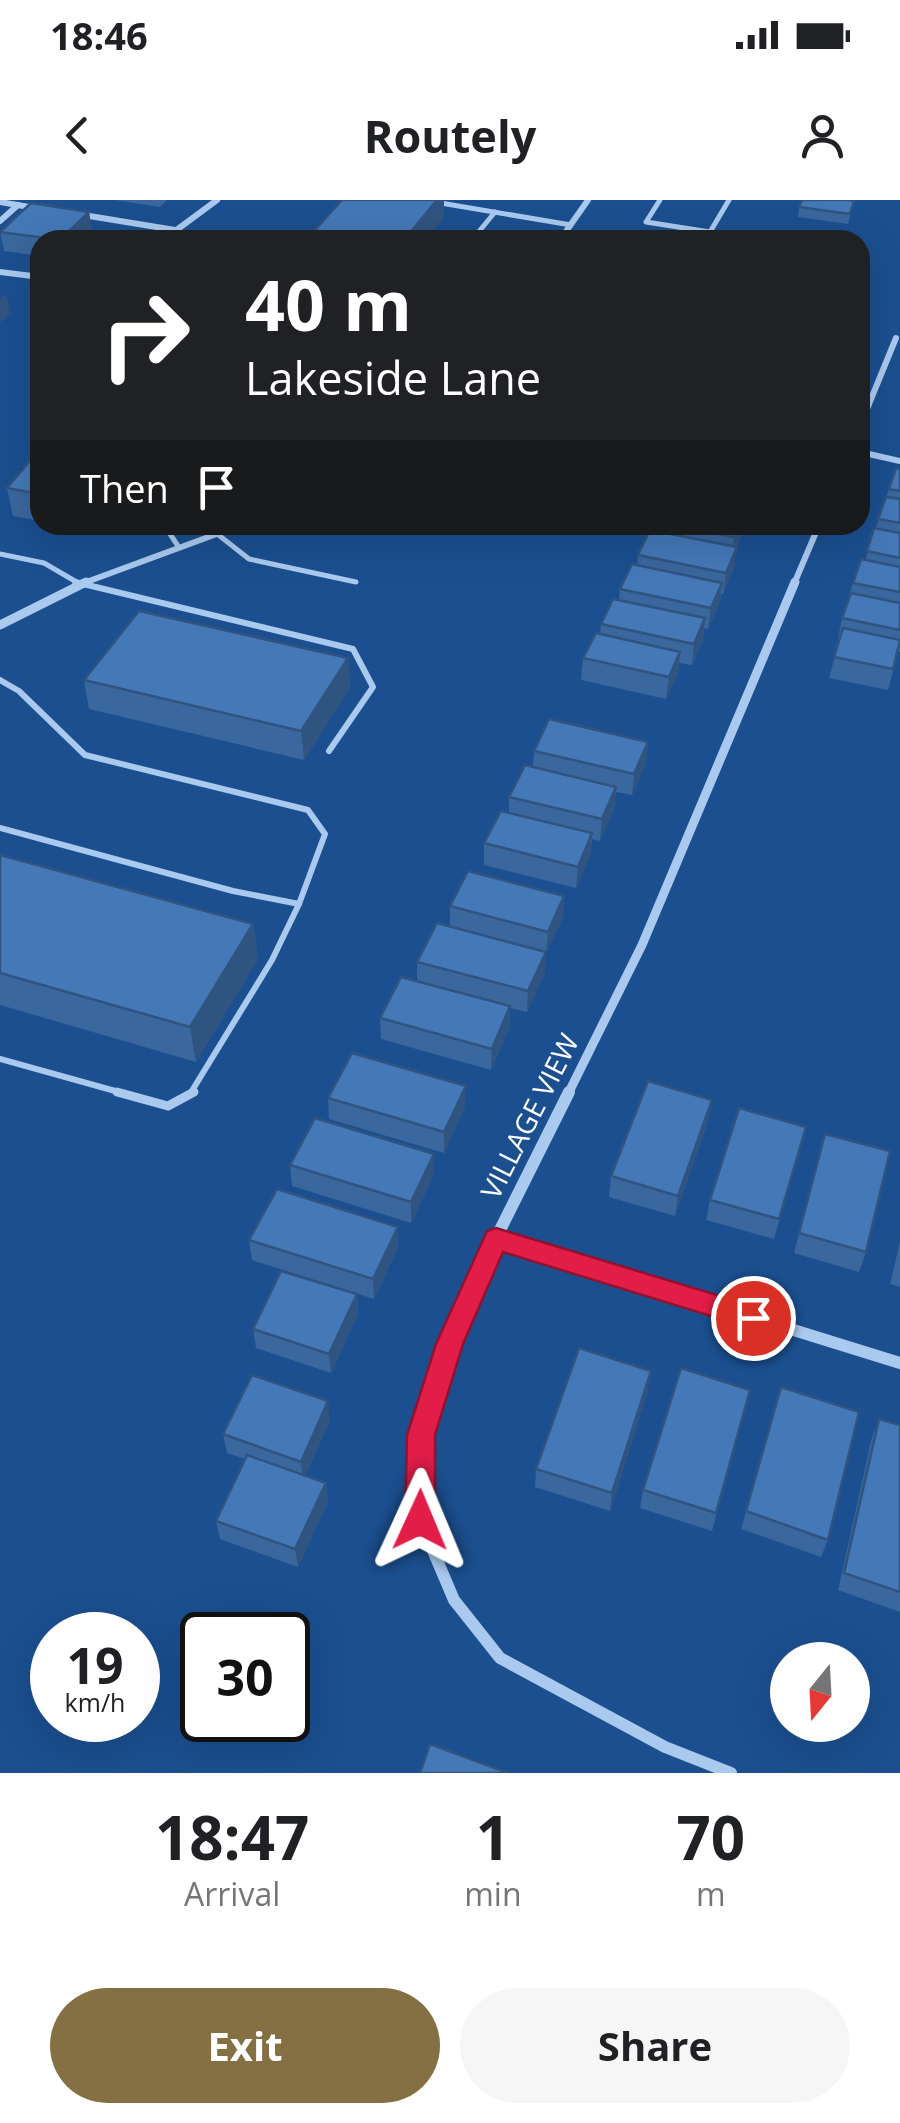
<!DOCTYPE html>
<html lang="en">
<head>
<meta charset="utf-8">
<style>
	body { margin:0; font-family:"Open Sans",sans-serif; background:#f6f6f6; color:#202124; height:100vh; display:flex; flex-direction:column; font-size:38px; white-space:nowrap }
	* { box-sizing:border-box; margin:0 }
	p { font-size:32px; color:#757577 }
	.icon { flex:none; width:55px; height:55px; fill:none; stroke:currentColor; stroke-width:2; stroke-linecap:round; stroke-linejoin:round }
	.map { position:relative; height:1573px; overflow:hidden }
	.details { display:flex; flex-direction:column; background:#fff; flex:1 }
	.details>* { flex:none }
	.hud { position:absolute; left:30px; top:30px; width:840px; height:305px; border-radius:30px; box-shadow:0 10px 40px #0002; background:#202124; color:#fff; overflow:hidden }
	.needle { width:65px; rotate:198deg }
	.buttons { position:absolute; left:770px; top:1442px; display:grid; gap:20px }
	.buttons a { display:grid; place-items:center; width:100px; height:100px; border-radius:50%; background:#fff; box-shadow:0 10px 40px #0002; font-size:50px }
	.speed { position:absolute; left:30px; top:1412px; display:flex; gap:20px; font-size:50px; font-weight:700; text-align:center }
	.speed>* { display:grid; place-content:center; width:130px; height:130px; border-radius:50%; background:#fff; box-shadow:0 10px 40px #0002; line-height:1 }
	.speed small { font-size:25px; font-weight:400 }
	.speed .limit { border:5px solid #111; border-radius:15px; background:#fff; color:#111 }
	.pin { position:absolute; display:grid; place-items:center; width:85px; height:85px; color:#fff; margin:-42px; border:5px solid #fff; border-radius:50%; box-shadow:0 2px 10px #0007 }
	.me { position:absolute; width:110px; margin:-55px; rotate:1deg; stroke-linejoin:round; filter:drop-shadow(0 0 8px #0008) }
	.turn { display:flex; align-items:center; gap:35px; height:210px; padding:0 50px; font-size:45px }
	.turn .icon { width:130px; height:130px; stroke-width:2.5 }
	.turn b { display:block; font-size:70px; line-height:85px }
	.then { display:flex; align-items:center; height:95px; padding:0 50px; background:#0003; gap:20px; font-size:38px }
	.eta { display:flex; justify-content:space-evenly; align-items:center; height:170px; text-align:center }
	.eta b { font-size:60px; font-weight:700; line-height:70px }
	.button { display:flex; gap:20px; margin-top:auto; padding:20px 50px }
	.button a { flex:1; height:115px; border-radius:60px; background:#847042; color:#fff; font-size:40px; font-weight:700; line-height:115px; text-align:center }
	.button a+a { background:#f6f6f6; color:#202124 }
	.status { display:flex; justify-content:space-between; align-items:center; height:70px; padding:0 50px; background:#fff; direction:ltr }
	.status svg { height:28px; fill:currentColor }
	header { display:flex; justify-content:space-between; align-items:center; height:130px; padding:0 50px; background:#fff; font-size:45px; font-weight:700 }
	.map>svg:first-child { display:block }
</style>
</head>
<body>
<div class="status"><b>18:46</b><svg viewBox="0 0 49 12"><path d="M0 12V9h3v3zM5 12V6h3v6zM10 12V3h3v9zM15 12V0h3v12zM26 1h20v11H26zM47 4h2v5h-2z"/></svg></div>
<header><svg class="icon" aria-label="back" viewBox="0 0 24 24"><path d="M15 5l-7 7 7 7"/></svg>Routely<svg class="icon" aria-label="person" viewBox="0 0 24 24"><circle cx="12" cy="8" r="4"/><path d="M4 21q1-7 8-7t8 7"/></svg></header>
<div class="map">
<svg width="900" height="1573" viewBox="0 0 900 1573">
	<rect width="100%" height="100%" fill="#1b4f8f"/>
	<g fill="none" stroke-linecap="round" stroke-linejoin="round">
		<g stroke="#a9c9ee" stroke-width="5">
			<path d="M423 0 571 25"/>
			<path d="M660 0 646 22 710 32 729 0"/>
			<path d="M472 40 495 12"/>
			<path d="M164 325 178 346"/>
			<path d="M216 333 249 359 356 382"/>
			<path d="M0 354 44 363 80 384"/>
		</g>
		<g stroke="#a9c9ee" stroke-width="6">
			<path d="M75 382 353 449 373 487 329 551"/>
			<path d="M0 480 19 491 85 555 308 610 325 634 299 704 233 691 0 628"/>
			<path d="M0 859 126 894"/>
			<path d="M190 894 272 760 299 704"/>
		</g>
		<path stroke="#a9c9ee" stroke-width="9" d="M117 892 168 906 194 892"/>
		<g stroke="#a9c9ee" stroke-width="6">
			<path d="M0 2 41 9"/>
			<path d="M77 14 175 30"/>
			<path d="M0 21 18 5"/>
			<path d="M163 40 217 0"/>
			<path d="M560 40 588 0"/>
			<path d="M0 72 40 77"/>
			<path d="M860 226 896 138"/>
			<path d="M860 252 900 261"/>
			<path d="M81 384 241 325"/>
			<path d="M794 384 819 325"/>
		</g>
		<g stroke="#a9c9ee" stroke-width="9">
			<path d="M0 425 86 382"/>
			<path d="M568 894 642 745 795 382"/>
		</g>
		<g stroke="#a9c9ee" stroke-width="12">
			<path d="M569 892 496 1038 450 1144 421 1235 420 1320 454 1400 500 1458 665 1547 731 1573"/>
			<path d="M496 1038 900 1163"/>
		</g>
	</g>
	<g fill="#3a679d">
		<path d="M115 0H167L160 7Z"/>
		<path d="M854 1 848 24 798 17 799 7Z"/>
		<path d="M89 12 92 31 83 40H40V56L4 51 0 31Z"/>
		<path d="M40 249V321L13 316 7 288Z"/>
		<path d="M900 269V452H898L888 490 829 478 840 439H838L842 418 853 383 865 360 889 289Z"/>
		<path d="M61 325H83L80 329Z"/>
		<path d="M495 325H535L531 332Z"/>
		<path d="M652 325H755L753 329 742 326 741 336 736 347 734 368 723 394H721L719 404 708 429 704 428 703 439 692 465 679 463 678 473 666 499 581 480 583 458 600 434 601 424 619 400 620 389 637 365 638 355 651 330Z"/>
		<path d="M348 458 350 487 304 560 89 509 84 480Z"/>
		<path d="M648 542 646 563 632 595 616 592 614 609 600 641 592 639 590 655 576 688 484 665V643L509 613V597L533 567 534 551Z"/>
		<path d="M0 655 253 724 258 759 196 862 0 805Z"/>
		<path d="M564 696 563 717 546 753 545 773 527 812 510 808V827L491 870 381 839 380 818 417 781V762L450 726V706Z"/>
		<path d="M328 898 465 906 444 953 329 919Z"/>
		<path d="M712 900 708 921 675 1016 609 997 611 976Z"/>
		<path d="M825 934 866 1052 859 1072 794 1053Z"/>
		<path d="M801 947 774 1039 706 1020 710 1000Z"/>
		<path d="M290 965 434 974 411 1023 292 986Z"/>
		<path d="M249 1040 398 1047 374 1099 252 1060Z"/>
		<path d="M900 1042V1087L890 1084Z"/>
		<path d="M357 1094 358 1114 331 1173 256 1148 253 1129Z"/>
		<path d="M781 1187 828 1340 821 1357 741 1329Z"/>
		<path d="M648 1190 610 1311 535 1287 536 1269Z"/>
		<path d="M750 1190 712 1331 640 1308 643 1290Z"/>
		<path d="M879 1219 900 1225V1412L838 1390 872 1237Z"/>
		<path d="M330 1220 305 1276 326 1283 328 1301 298 1367 220 1339 216 1321 245 1259 227 1253 223 1234Z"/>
	</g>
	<g fill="#305480">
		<path d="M437 0H444V17L426 40H404Z"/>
		<path d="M89 12 92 31 83 40H60Z"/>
		<path d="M6 94 10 114 0 123V99Z"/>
		<path d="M740 325H743L741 336 731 358 734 337Z"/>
		<path d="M737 347 734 368 723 394 726 373Z"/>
		<path d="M722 383 719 404 708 429 711 408Z"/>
		<path d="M705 418 703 439 692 465 694 444Z"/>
		<path d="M680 452 678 473 666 499 669 477Z"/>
		<path d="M348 458 350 487 304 560 301 531Z"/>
		<path d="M648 542 646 563 632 595 634 574Z"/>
		<path d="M616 587 614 609 600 641 602 619Z"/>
		<path d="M592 633 590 655 576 688 578 667Z"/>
		<path d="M564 696 563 717 546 753 548 732Z"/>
		<path d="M253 724 258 759 196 862 190 827Z"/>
		<path d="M546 752 545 773 527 812 528 791Z"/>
		<path d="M510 806V827L491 870 492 849Z"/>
		<path d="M466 886 465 906 444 953V932Z"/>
		<path d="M712 900 708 921 675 1016 678 996Z"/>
		<path d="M434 954V974L411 1023V1002Z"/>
		<path d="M398 1027V1047L374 1099 373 1079Z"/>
		<path d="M357 1094 358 1114 331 1173 329 1154Z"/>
		<path d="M651 1171 648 1190 610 1311 612 1293Z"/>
		<path d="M328 1201 330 1220 303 1280 301 1262Z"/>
		<path d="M326 1283 328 1301 298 1367 295 1349Z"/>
	</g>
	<g fill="#4478b7" stroke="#305480" stroke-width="2.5">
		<path d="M342 0H437L404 40H306Z"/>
		<path d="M802 0H848L854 1 850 14 799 7Z"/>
		<path d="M31 3 89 12 60 40 0 32Z"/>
		<path d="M40 249V294L7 288Z"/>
		<path d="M896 268 900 269V291L889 289Z"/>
		<path d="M886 297 900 299V323L878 319Z"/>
		<path d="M674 325H740L734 337Z"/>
		<path d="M874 328 900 333V358L867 351Z"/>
		<path d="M650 330 737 347 726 373 638 355Z"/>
		<path d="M861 359 900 367V392L853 383Z"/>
		<path d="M632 364 722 383 711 408 620 389Z"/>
		<path d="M851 393 900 403V430L842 418Z"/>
		<path d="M613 399 705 418 694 444 601 424Z"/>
		<path d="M139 411 348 458 301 531 84 480Z"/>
		<path d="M843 428 900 440 893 469 834 457Z"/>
		<path d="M596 433 680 452 669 477 583 458Z"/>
		<path d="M549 519 648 542 634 574 534 551Z"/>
		<path d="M525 565 616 587 602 619 509 597Z"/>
		<path d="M501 611 592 633 578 667 484 643Z"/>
		<path d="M0 655 253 724 190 827 0 773Z"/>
		<path d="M468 671 564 696 548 732 450 706Z"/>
		<path d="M437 723 546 752 528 791 417 762Z"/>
		<path d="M401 777 510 806 492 849 380 818Z"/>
		<path d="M352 853 466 886 444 932 328 898Z"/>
		<path d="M648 881 712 900 678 996 611 976Z"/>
		<path d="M739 908 806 927 779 1019 710 1000Z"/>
		<path d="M315 918 434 954 411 1002 290 965Z"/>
		<path d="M825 934 890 951 866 1052 799 1033Z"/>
		<path d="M277 989 398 1027 373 1079 249 1040Z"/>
		<path d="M281 1071 357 1094 329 1154 253 1129Z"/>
		<path d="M579 1148 651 1171 612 1293 536 1269Z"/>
		<path d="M681 1168 750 1190 716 1313 643 1290Z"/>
		<path d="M252 1175 328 1201 301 1262 223 1234Z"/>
		<path d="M781 1187 859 1212 828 1340 746 1311Z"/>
		<path d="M879 1219 900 1225V1392L844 1373Z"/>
		<path d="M247 1255 326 1283 295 1349 216 1321Z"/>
		<path d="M430 1544 508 1573H420Z"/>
	</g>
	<path fill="#e11d48" stroke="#92132f" stroke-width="2.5" d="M496 1028 753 1106 762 1110 766 1118 762 1126 753 1129 503 1052 463 1144 435 1235V1320L430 1330 420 1334 410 1330 405 1320 407 1235 436 1144 487 1031Z"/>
	<g text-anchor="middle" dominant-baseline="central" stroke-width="8" stroke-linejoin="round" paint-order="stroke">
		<g font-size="28" fill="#fff" stroke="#1b4f8f">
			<text transform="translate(529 916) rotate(-63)">VILLAGE VIEW</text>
		</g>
	</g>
</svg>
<div class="buttons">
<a><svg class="needle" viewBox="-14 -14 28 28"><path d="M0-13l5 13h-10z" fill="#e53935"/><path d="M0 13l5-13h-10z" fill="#757577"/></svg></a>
</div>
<div class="speed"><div>19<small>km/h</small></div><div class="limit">30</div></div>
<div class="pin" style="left:753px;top:1118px;background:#d93025"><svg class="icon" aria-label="arrive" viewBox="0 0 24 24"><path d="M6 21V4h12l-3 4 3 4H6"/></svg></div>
<svg class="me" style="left:420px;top:1320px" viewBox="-20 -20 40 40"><path d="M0-17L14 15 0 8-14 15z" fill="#e11d48" stroke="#fff" stroke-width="4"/></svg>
<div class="hud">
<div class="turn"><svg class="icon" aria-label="right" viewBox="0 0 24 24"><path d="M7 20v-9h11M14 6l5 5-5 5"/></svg><div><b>40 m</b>Lakeside Lane</div></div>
<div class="then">Then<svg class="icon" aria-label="arrive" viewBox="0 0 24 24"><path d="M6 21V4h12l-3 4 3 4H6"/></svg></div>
</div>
</div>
<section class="details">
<div class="eta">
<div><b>18:47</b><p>Arrival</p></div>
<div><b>1</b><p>min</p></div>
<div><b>70</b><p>m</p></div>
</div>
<div class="button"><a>Exit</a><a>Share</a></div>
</section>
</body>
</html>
